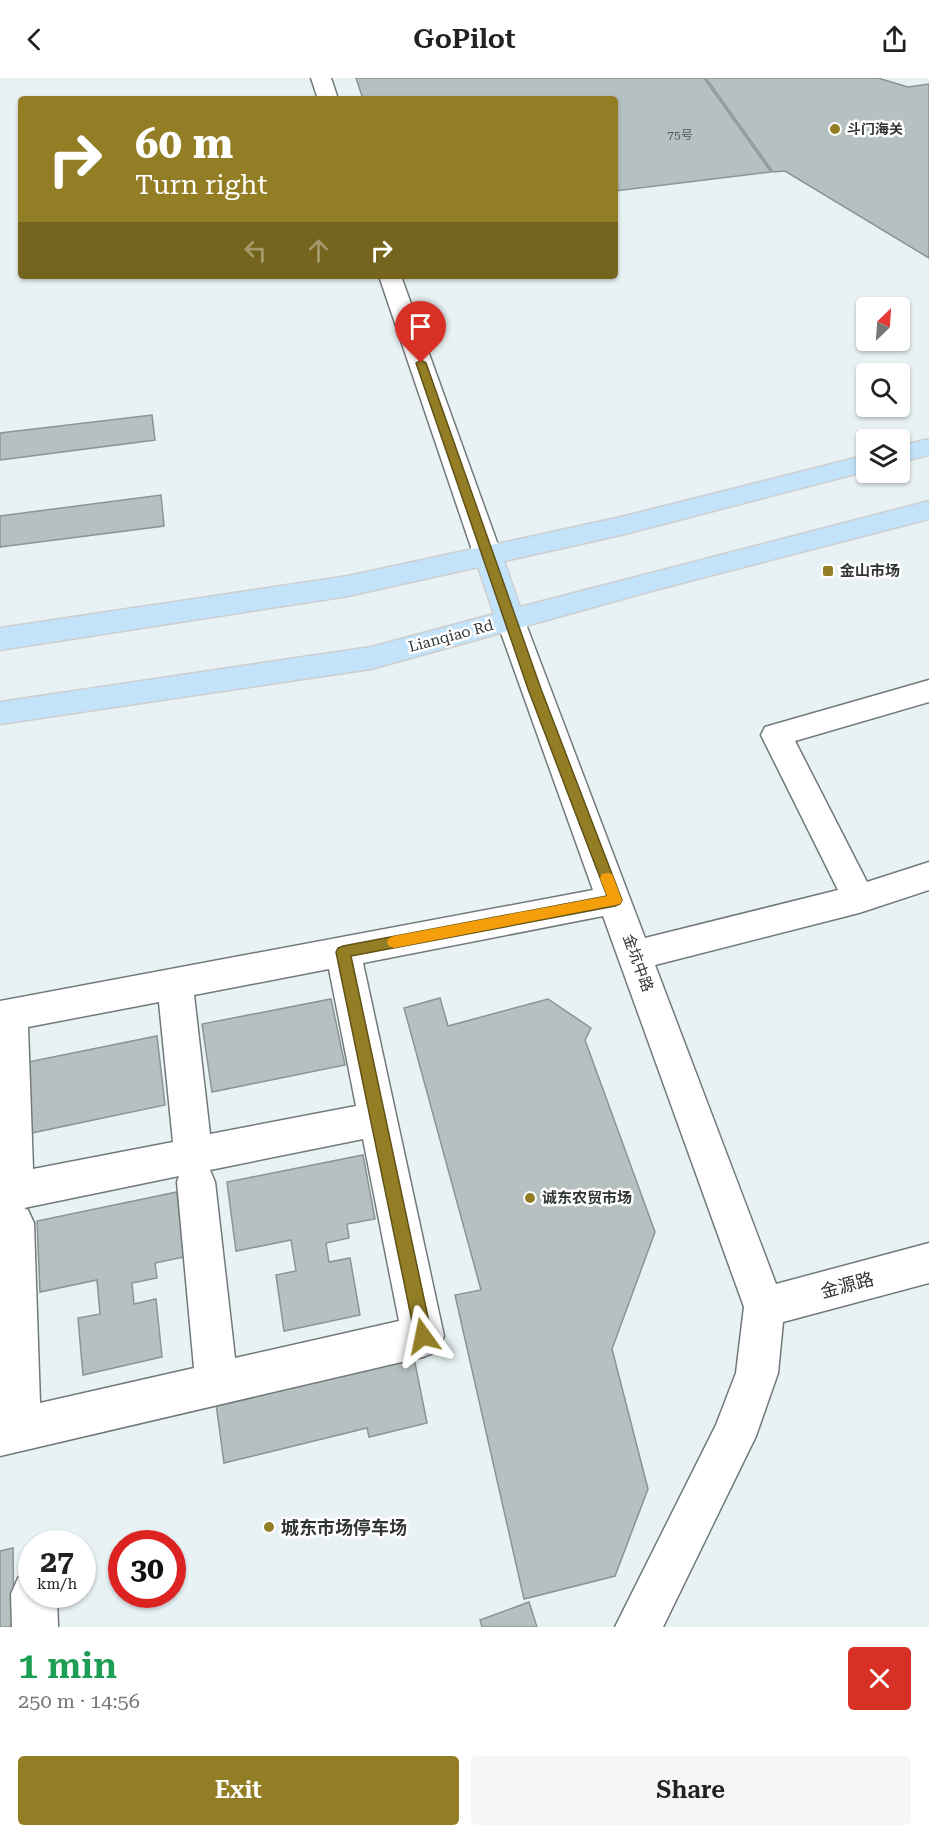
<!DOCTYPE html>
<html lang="en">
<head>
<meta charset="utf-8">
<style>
	body { margin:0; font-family:"Roboto Serif","Noto Sans SC",serif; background:#f6f6f6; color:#222; height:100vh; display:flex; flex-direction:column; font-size:22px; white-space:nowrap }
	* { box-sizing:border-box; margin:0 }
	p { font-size:20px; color:#767676 }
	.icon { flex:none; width:33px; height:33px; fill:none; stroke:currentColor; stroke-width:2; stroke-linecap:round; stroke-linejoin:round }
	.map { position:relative; height:1549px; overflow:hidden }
	.side { display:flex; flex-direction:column; background:#fff; flex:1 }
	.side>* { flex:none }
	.guide { position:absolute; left:18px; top:18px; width:600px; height:183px; border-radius:6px; box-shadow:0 2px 4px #0004; background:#937e25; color:#fff; overflow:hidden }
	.needle { width:39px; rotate:25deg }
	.controls { position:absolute; left:856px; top:219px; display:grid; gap:12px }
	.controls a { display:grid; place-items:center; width:54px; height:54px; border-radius:6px; background:#fff; box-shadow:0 2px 4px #0004; font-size:30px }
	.speed { position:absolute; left:18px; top:1452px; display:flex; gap:12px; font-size:30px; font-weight:700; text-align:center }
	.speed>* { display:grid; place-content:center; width:78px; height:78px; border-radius:50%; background:#fff; box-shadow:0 2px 4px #0004; line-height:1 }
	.speed small { font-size:15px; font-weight:400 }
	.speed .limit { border:9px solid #d22; background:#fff; color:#111 }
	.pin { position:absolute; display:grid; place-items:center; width:51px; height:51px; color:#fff; margin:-62px -26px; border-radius:50% 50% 50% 0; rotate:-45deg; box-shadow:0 0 6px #0007 }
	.pin .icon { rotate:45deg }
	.me { position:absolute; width:66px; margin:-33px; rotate:348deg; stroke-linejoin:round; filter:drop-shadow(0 0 4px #0008) }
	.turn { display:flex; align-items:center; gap:21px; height:126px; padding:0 18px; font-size:27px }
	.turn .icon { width:78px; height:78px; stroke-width:2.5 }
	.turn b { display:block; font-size:42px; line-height:51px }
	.lanes { display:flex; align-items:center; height:57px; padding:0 18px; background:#0003; justify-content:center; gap:30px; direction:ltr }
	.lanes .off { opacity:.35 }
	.round { display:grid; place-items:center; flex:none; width:63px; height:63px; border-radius:6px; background:#f6f6f6 }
	.head { display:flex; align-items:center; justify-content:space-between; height:102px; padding:0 18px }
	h1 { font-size:36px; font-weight:600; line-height:45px; color:#1e9e55 }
	.action { display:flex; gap:12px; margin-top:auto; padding:12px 18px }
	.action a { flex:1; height:69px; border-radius:6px; background:#937e25; color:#fff; font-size:24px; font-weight:600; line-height:69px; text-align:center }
	.action a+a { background:#f6f6f6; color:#222 }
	header { display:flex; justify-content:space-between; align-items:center; height:78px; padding:0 18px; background:#fff; font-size:27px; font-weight:600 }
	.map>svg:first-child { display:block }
</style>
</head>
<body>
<header><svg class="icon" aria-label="back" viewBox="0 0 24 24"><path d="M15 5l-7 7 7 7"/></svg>GoPilot<svg class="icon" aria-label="share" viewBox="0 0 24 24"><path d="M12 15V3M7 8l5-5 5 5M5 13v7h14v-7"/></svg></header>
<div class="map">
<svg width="929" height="1549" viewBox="0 0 929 1549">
	<rect width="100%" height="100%" fill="#e8f1f3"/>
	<g fill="#b7c0c0" stroke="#8b9393" stroke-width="1.5">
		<path d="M356 0H704L771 94 615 113V21H363Z"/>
		<path d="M706 0H878L908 9 929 6V180L785 93 773 94Z"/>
		<path d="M152 337 155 362 0 382V355Z"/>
		<path d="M161 417 164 448 0 469V438Z"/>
		<path d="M440 920 448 948 548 921 591 950 585 962 655 1154 612 1271 648 1411 615 1498 524 1521 455 1217 481 1212 404 930Z"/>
		<path d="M331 921 345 987 212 1014 202 946Z"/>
		<path d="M157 958 165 1027 27 1056 23 985Z"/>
		<path d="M363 1077 375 1141 347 1146 349 1160 326 1165 329 1184 350 1180 360 1237 284 1253 276 1197 296 1193 291 1162 236 1173 227 1104Z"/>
		<path d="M177 1114 184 1179 155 1185 157 1200 132 1205 134 1226 156 1221 162 1279 83 1297 78 1240 100 1236 97 1202 40 1214 37 1143Z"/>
		<path d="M414 1280 427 1345 369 1359 367 1350 224 1385 216 1326Z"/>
		<path d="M13 1470 14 1549H0V1473Z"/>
		<path d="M529 1524 537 1549H482L480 1542Z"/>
	</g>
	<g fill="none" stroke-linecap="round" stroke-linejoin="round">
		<g stroke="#71797b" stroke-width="3">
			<g id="minor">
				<path d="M311 0H331L338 21H318Z"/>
				<path d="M379 198H401L502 478 498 485 488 488 478 485 474 478Z"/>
				<path d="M510 531 520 534 524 541 645 860 838 812 761 657 765 649 929 602V624L795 663 867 804 929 784V812L859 835 655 887 776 1206 929 1165V1205L783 1244 778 1295 756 1358 663 1549H615L716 1347 736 1295 744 1229 603 838 363 885 444 1258 438 1273 423 1279 0 1378V923L593 812 496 541 500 534ZM329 891 356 1028 210 1056 194 917ZM159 924 173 1064 33 1091 28 949ZM363 1061 399 1243 235 1280 215 1104 210 1092ZM179 1098 177 1104 194 1290 40 1325 34 1145 28 1132 24 1130Z"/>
				<path d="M32 1494V1516H57L58 1549H12L11 1516 18 1500Z"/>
			</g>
		</g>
		<g stroke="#cececf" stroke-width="3">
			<g id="major">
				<path d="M929 361V377L900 384V368Z"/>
				<path d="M867 377V393L621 457 504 483 520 529 929 423V441L655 512 371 591 0 646V624L371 569 494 536 478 489 348 518 0 572V550L348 498 621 439Z"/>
			</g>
		</g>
		<use href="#minor" fill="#fff" fill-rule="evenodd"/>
		<use href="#major" fill="#c3e3fb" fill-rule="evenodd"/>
	</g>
	<path fill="#937e25" stroke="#605218" stroke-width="1.5" d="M421 282 426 285 541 611 622 822 620 826 615 828 351 878 432 1258 429 1265 423 1267 417 1265 415 1258 336 874 338 870 343 868 607 818 528 611 416 285Z"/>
	<path fill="#f59e0b" d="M607 795 612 796 622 822 620 826 394 870 389 868 387 864 389 860 394 858 607 818 600 800 602 796Z"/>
	<g fill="#937e25" stroke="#fff" stroke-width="2">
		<circle cx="835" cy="51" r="6"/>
		<rect x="822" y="487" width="12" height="12" rx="3"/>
		<circle cx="530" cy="1120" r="6"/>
		<circle cx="269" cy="1449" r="6"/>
	</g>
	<g text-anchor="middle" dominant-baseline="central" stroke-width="5" stroke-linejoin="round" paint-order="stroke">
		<g font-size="12" fill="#525758">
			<text x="680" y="57">75号</text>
		</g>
		<g font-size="14" font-weight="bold" fill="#313435" stroke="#fff" text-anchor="start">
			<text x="847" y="51">斗门海关</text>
		</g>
		<g font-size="15" font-weight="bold" fill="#313435" stroke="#fff" text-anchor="start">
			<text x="840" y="493">金山市场</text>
			<text x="542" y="1120">诚东农贸市场</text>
		</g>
		<g font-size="15" fill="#313435" stroke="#fff">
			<text transform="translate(451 558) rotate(-15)">Lianqiao Rd</text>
			<text transform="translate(638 885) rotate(70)">金坑中路</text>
		</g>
		<g font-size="18" fill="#313435" stroke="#fff">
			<text transform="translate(847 1207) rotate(-15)">金源路</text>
		</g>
		<g font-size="18" font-weight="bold" fill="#313435" stroke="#fff" text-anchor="start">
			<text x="281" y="1449">城东市场停车场</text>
		</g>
	</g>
</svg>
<div class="controls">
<a><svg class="needle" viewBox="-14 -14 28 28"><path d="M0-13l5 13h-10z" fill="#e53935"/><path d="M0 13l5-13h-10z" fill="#767676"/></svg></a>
<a><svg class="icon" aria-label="search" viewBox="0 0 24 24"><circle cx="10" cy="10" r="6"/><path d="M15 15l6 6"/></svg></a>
<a><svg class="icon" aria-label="layers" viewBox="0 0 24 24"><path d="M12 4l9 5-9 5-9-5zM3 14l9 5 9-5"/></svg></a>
</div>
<div class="speed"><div>27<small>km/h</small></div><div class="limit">30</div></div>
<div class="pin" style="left:421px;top:285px;background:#d93025"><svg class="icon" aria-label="arrive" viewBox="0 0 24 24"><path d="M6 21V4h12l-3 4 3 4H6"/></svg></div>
<svg class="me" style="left:423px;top:1258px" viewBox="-20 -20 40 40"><path d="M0-17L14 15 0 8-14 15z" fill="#937e25" stroke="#fff" stroke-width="4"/></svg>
<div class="guide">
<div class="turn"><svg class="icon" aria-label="right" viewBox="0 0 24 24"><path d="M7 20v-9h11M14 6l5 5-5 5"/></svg><div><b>60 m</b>Turn right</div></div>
<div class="lanes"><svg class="icon off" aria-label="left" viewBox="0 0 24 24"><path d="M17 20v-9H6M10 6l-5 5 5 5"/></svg><svg class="icon off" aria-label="ahead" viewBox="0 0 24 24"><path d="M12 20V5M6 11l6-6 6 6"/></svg><svg class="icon" aria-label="right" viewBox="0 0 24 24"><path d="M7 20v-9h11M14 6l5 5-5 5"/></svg></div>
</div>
</div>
<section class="side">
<div class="head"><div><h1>1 min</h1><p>250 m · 14:56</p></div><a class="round" style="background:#d93025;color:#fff"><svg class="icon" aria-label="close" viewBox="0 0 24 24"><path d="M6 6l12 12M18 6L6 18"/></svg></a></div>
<div class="action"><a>Exit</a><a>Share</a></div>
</section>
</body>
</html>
